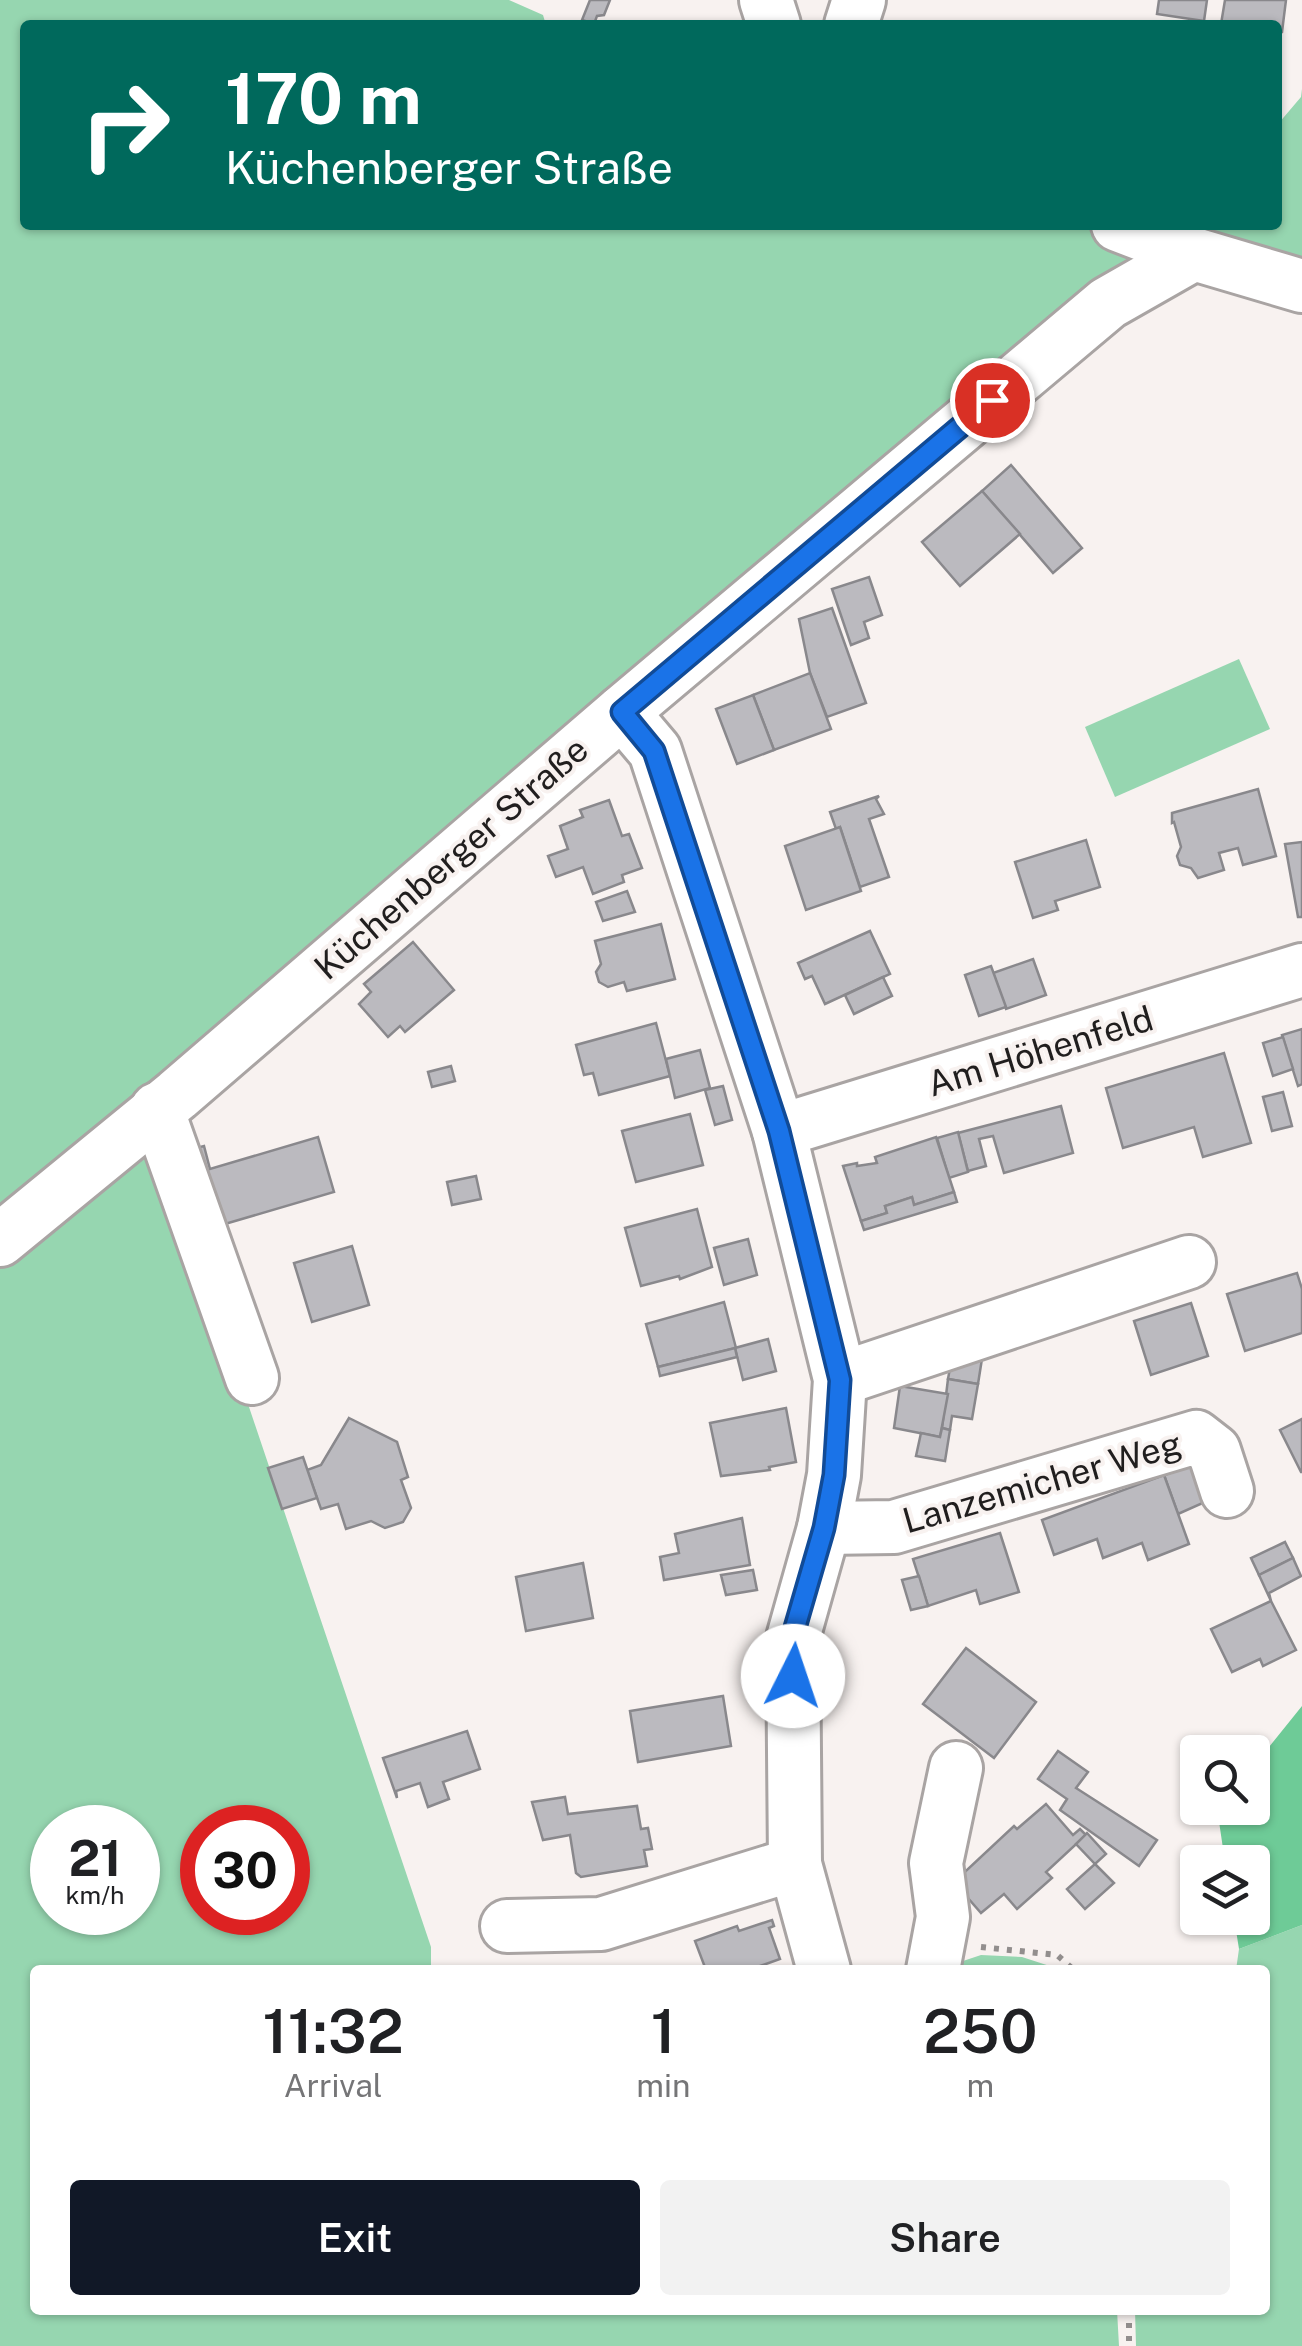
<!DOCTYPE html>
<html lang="en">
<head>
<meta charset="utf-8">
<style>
	body { margin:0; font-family:"Public Sans",sans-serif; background:#f2f2f2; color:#202124; height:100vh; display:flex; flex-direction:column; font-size:38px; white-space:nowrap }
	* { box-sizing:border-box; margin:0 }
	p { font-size:32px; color:#757577 }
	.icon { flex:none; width:55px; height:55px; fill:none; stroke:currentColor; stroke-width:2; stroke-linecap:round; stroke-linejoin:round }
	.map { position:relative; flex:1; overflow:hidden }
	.side { position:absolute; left:30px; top:1965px; width:1240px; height:350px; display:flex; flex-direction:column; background:#fff; border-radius:10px; box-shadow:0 2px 8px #0004 }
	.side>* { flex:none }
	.top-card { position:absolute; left:20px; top:20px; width:1262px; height:210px; border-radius:10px; box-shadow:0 2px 8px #0004; background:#00695c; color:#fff; overflow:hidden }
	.fabs { position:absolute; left:1180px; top:1735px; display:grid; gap:20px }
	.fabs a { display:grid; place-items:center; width:90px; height:90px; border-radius:10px; background:#fff; box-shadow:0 2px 8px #0004; font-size:50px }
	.speed { position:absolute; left:30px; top:1805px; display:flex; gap:20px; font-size:50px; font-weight:700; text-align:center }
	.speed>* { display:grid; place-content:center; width:130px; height:130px; border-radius:50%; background:#fff; box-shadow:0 2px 8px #0004; line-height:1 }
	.speed small { font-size:25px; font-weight:400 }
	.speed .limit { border:15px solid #d22; background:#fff; color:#111 }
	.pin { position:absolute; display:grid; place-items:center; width:85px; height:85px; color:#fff; margin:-42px; border:5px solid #fff; border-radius:50%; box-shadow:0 2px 10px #0007 }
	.me { position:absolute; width:110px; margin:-55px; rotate:4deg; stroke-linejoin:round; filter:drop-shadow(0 0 8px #0008) }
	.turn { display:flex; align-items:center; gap:35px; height:210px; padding:0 40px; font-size:45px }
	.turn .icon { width:130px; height:130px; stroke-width:2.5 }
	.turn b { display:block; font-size:70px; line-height:85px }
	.eta { display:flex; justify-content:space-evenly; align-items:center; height:170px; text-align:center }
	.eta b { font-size:60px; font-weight:600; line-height:70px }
	.button { display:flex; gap:20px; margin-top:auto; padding:20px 40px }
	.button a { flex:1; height:115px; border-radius:10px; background:#111827; color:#fff; font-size:40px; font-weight:600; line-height:115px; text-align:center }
	.button a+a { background:#f2f2f2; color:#202124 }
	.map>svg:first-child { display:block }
</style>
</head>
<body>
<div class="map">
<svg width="1302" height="2346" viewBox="0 0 1302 2346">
	<rect width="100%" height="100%" fill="#f8f2f0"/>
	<g fill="#96d6b0" fill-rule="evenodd">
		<path d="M0 0H509L543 15 546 25H25V225H692L696 228 700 225H1094L1151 242 0 1222Z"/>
		<path d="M1302 89V274L1191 225H1278V124L1301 97Z"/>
		<path d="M1239 659 1270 729 1115 797 1085 727Z"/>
		<path d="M155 1128 431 1947V1970H35V2310H1117L1119 2346H0V1257ZM52 1828H138V1912H52ZM202 1828H288V1912H202Z"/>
		<path d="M1302 1925V2346H1136L1135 2310H1265V1970H1236L1239 1949Z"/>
		<path d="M981 1955 1022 1957 1062 1970H954L957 1963Z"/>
	</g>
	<path fill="#6ecb97" d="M1302 1706V1925L1239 1949 1234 1918H1252V1862H1225L1217 1808H1252L1253 1767Z"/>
	<g fill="#bbbabf" stroke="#89888c" stroke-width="2.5">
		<path d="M590 0H610L604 15 597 16 594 24 582 20Z"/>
		<path d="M1159 0H1207L1204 21 1157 14Z"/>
		<path d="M1225 0H1286L1282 32H1278V25L1221 24Z"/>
		<path d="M1011 465 1082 548 1053 573 982 491Z"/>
		<path d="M982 491 1020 534 960 586 922 542Z"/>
		<path d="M869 577 882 615 864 622 869 638 851 645 832 589Z"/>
		<path d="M832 608 866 703 827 717 810 673 799 619Z"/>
		<path d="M810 673 831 729 774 750 753 695Z"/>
		<path d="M753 695 774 750 737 764 716 709Z"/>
		<path d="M1258 789 1276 856 1243 865 1238 848 1219 853 1224 870 1198 878 1191 868 1180 865 1177 856 1181 847 1174 822 1172 823V813Z"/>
		<path d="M879 796 876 799 884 814 869 819 889 877 860 887 840 827 836 829 830 812Z"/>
		<path d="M609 800 622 836 629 834 642 868 622 875 624 882 593 894 583 867 556 877 548 856 568 849 560 826 583 817 580 810Z"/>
		<path d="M840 827 861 891 806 910 785 846Z"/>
		<path d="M1086 840 1100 887 1055 901 1058 910 1033 918 1015 862Z"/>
		<path d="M1302 842V917H1298L1285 844Z"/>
		<path d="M627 891 635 912 603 921 596 902Z"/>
		<path d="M661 924 675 979 627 991 624 982 608 987 599 982 596 972 601 964 595 941Z"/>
		<path d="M870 931 890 974 825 1004 812 976 805 979 798 963Z"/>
		<path d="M413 942 454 990 405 1032 400 1026 388 1037 359 1004 371 992 364 984Z"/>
		<path d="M1033 959 1046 995 1006 1009 993 973Z"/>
		<path d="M991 966 1006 1007 979 1016 965 975Z"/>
		<path d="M883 977 892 996 854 1014 845 995Z"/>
		<path d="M656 1023 670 1076 599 1095 593 1073 584 1075 576 1045Z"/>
		<path d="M1302 1029V1084L1298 1086 1282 1035Z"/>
		<path d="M1283 1037 1293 1069 1273 1076 1263 1043Z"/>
		<path d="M700 1050 710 1088 675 1098 666 1059Z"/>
		<path d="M1224 1053 1251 1143 1203 1157 1194 1127 1123 1148 1106 1088Z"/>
		<path d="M451 1066 455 1081 432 1087 428 1072Z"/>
		<path d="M723 1086 732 1120 715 1125 705 1090Z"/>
		<path d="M1283 1092 1292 1126 1272 1131 1263 1097Z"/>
		<path d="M1061 1106 1073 1153 1004 1173 993 1136 979 1139 986 1166 968 1171 958 1133Z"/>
		<path d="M690 1114 703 1165 636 1182 622 1131Z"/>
		<path d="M958 1132 968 1172 949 1178 937 1138Z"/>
		<path d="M318 1137 334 1192 208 1229 185 1151 204 1146 210 1169Z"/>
		<path d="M936 1137 954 1192 914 1205 912 1197 885 1206 887 1213 861 1221 843 1166 857 1163V1166L877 1163 875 1157Z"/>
		<path d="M476 1176 481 1199 452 1205 447 1182Z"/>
		<path d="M954 1192 957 1202 864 1230 861 1221 887 1213 885 1206 912 1197 914 1205Z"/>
		<path d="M697 1209 712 1267 680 1279 679 1276 641 1286 625 1228Z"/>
		<path d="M748 1239 757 1275 724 1285 714 1248Z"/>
		<path d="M352 1246 369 1305 312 1322 294 1263Z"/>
		<path d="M1297 1273 1302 1289V1333L1245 1351 1227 1294Z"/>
		<path d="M724 1302 736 1348 658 1367 646 1324Z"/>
		<path d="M1191 1303 1208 1356 1151 1375 1134 1321Z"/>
		<path d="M768 1339 776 1371 743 1380 735 1348Z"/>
		<path d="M984 1346 978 1384 948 1379 952 1357Z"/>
		<path d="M735 1348 737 1357 660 1376 658 1367Z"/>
		<path d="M948 1379 978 1384 972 1419 952 1416 950 1430 942 1428Z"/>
		<path d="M900 1386 948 1394 940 1437 894 1428Z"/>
		<path d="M786 1408 796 1462 769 1467 770 1470 721 1476 710 1423Z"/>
		<path d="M349 1418 397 1442 408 1477 401 1480 411 1508 403 1522 385 1528 371 1521 346 1529 338 1504 321 1509 307 1470 321 1465Z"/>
		<path d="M1302 1419V1472H1301L1280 1430Z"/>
		<path d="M942 1428 950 1430 945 1461 916 1456 921 1433 940 1437Z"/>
		<path d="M303 1457 317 1498 282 1509 268 1468Z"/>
		<path d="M1194 1465 1214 1498 1178 1514 1164 1475Z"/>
		<path d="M1164 1475 1189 1544 1148 1560 1142 1543 1103 1558 1097 1539 1054 1555 1042 1520Z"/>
		<path d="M742 1518 750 1565 664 1580 660 1557 679 1553 675 1534Z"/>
		<path d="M1000 1533 1019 1592 980 1604 976 1590 928 1606 913 1559Z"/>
		<path d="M1285 1542 1293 1558 1259 1575 1251 1558Z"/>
		<path d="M1293 1558 1301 1576 1269 1593 1271 1601 1259 1575Z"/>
		<path d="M583 1563 593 1618 526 1631 516 1577Z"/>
		<path d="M753 1570 757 1590 726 1595 721 1575Z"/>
		<path d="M919 1576 928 1606 911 1610 902 1580Z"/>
		<path d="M1271 1601 1296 1650 1263 1666 1260 1659 1232 1672 1211 1629Z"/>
		<path d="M966 1648 1036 1702 994 1758 923 1704Z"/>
		<path d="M723 1696 731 1746 638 1762 630 1711Z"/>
		<path d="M467 1731 480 1769 443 1782 449 1799 428 1807 420 1783 396 1791 397 1798 383 1758Z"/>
		<path d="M1058 1751 1088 1772 1076 1788 1157 1840 1139 1866 1060 1810 1067 1799 1038 1779Z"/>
		<path d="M565 1797 568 1814 637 1806 641 1829 648 1828 652 1849 644 1850 647 1866 581 1877 576 1873 570 1835 543 1840 532 1802Z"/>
		<path d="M1046 1804 1073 1835 1080 1829 1086 1835 1046 1872 1052 1878 1017 1909 1004 1894 981 1913 954 1882 1014 1826 1017 1829Z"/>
		<path d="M1087 1833 1106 1854 1095 1864 1076 1844Z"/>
		<path d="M1095 1864 1114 1883 1085 1909 1067 1889Z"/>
		<path d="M772 1920 774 1926 769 1928 780 1959 749 1970H706L695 1941 737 1926 739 1931Z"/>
	</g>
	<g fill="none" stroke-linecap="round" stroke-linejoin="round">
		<g stroke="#a9a4a3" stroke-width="58">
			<g id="minor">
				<path d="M766 0 774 25"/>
				<path d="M851 25 859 0"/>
				<path d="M1118 225 1194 254"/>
				<path d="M622 712 655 751 779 1131 840 1379 834 1475 824 1528 793 1638 795 1864 824 1970"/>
				<path d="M157 1109 252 1378"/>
				<path d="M779 1131 1302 970"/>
				<path d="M0 1240 177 1095 622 712 1108 303 1194 254 1302 286"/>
				<path d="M840 1379 1189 1262"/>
				<path d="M824 1528 894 1527 1196 1437 1214 1451 1227 1491"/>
				<path d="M507 1926 601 1924 795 1864"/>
				<path d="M933 1970 943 1917 936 1863 956 1768"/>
			</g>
		</g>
		<g stroke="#928e8d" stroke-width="6" stroke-dasharray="5 8" stroke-linecap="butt">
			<path d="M981 1947 1057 1955 1074 1970"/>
			<path d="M1129 2310V2346"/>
		</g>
		<use href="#minor" stroke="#fff" stroke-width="52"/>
	</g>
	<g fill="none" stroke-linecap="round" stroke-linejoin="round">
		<g stroke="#114b97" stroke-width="25">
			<path id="route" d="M793 1676 792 1638 824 1528 834 1475 840 1380 779 1131 654 751 622 712 992 400"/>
		</g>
		<use href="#route" stroke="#1a73e8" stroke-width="18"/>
	</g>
	<g text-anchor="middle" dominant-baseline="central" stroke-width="8" stroke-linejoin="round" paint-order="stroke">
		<g font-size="35" fill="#201e1e" stroke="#f8f2f0">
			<text transform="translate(451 858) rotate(-41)">Küchenberger Straße</text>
			<text transform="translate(1040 1051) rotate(-17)">Am Höhenfeld</text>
			<text transform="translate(1042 1482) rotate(-16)">Lanzemicher Weg</text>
		</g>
	</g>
</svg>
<div class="fabs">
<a><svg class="icon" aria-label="search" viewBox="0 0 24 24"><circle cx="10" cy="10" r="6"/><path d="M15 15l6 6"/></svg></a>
<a><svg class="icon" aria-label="layers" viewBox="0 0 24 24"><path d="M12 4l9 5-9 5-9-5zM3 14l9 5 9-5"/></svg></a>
</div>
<div class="speed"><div>21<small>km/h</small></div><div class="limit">30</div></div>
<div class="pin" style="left:992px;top:400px;background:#d93025"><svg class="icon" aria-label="arrive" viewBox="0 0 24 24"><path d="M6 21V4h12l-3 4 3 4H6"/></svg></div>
<svg class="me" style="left:793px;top:1676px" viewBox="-20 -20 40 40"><circle r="19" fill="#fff"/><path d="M0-13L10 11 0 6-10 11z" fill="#1a73e8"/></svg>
<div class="top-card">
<div class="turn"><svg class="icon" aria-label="right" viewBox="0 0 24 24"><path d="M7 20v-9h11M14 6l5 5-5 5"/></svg><div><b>170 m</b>Küchenberger Straße</div></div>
</div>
<section class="side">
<div class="eta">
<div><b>11:32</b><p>Arrival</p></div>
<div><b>1</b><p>min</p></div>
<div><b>250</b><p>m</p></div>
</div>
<div class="button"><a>Exit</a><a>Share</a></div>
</section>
</div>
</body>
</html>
